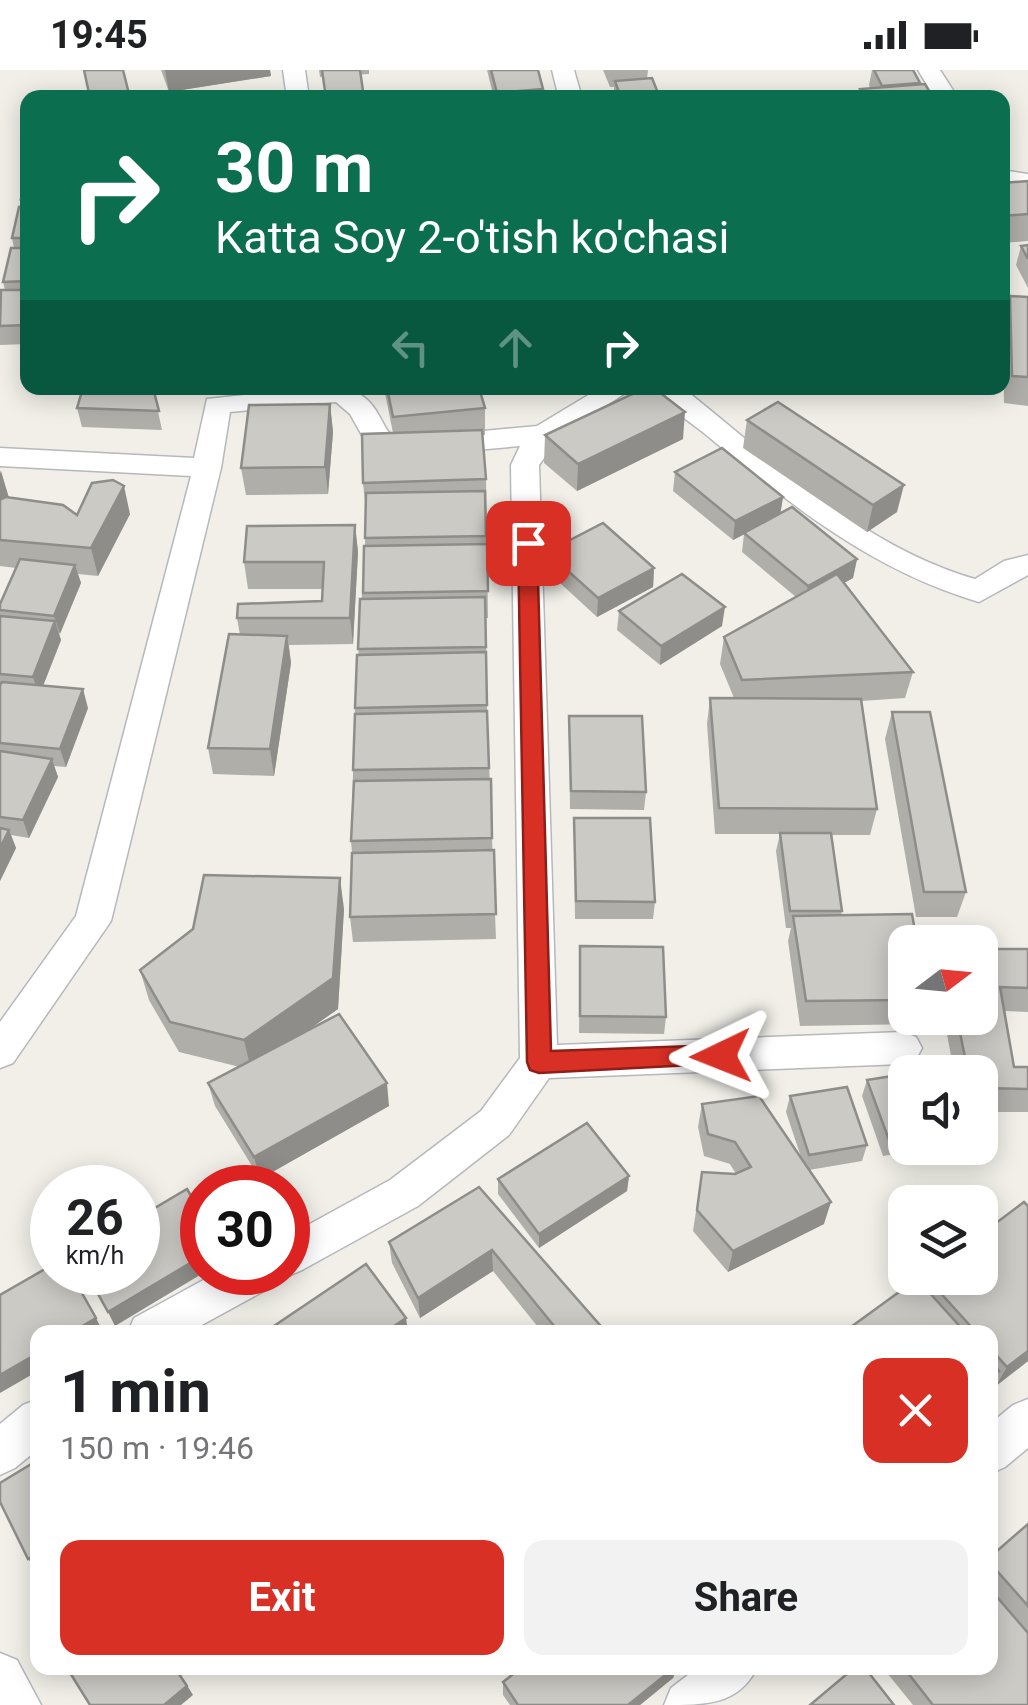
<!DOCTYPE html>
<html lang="en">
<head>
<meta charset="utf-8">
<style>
	body { margin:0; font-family:Roboto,sans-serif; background:#f2f2f2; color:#202124; height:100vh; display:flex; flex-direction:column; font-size:38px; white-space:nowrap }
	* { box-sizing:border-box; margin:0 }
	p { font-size:32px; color:#757577 }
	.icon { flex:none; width:55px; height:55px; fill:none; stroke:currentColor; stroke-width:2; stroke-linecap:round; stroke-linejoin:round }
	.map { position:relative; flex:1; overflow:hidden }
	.details { position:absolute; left:30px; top:1255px; width:968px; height:350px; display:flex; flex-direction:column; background:#fff; border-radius:20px; box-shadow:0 5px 25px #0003 }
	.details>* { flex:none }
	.banner { position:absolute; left:20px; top:20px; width:990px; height:305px; border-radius:20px; box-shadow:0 5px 25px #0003; background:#0b6e4f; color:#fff; overflow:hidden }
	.needle { width:65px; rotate:74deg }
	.buttons { position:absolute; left:888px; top:855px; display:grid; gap:20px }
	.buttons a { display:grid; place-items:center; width:110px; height:110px; border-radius:20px; background:#fff; box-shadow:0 5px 25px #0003; font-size:50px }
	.speed { position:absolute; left:30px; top:1095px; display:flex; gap:20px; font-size:50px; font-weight:700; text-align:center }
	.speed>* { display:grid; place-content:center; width:130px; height:130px; border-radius:50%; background:#fff; box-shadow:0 5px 25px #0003; line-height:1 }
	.speed small { font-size:25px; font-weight:400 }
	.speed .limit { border:15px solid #d22; background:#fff; color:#111 }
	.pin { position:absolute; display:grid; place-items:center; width:85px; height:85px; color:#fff; margin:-42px; border-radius:20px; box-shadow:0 5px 15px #0006 }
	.me { position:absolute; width:110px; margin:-55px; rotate:268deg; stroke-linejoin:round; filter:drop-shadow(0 0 8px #0008) }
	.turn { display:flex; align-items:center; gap:35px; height:210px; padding:0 30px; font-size:45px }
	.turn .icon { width:130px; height:130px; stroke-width:2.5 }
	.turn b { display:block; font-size:70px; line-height:85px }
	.lanes { display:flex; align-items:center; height:95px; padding:0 30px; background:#0003; justify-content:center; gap:50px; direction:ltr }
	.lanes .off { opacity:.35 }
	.round { display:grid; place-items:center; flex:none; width:105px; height:105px; border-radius:20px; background:#f2f2f2 }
	.headline { display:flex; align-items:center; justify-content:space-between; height:170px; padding:0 30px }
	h1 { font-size:60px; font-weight:700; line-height:75px }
	.cta { display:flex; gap:20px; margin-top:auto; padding:20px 30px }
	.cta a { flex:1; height:115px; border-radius:20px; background:#d93025; color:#fff; font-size:40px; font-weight:700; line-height:115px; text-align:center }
	.cta a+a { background:#f2f2f2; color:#202124 }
	.status { display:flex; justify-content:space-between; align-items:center; height:70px; padding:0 50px; background:#fff; direction:ltr }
	.status svg { height:28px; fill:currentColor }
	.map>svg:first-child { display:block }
</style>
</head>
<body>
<div class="status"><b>19:45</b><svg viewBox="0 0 49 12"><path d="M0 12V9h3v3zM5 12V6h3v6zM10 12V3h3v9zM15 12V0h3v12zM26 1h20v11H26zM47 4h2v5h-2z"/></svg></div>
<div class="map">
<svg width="1028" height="1635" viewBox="0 0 1028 1635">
	<rect width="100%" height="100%" fill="#f1efe8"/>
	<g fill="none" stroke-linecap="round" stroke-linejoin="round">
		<g stroke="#b5b8bc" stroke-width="3">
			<g id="street">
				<path d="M283 0H305L309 28H287Z"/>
				<path d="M552 0H574L582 28H559Z"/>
				<path d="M918 0H940L958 28H935Z"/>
				<path d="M1002 100 1028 104V118L1002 114Z"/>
				<path d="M309 318C340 318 362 315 378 344 385 355 386 363 397 369L537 356 600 318H633L561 365 539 395 557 975 903 962 916 967 922 978 916 989 903 994 549 1008 509 1065 418 1136 302 1200 288 1206 279 1203 273 1216 189 1262H128L134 1248 218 1202H288V1166L390 1110 481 1041 520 988 511 395 520 376 397 387 368 376 350 344 336 332 230 342 221 398 111 851 13 993 0 998V952L76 846 191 406 0 396V378L194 388 207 329Z"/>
				<path d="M653 318H683C772 389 863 477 975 509L1004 491 1028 485V505L979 532C874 501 793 437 710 368 693 353 664 337 653 318Z"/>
				<path d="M38 1329V1379L15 1398 0 1405V1354L23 1335Z"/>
				<path d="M1028 1329V1378L1005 1397 990 1404V1354L1013 1335Z"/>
				<path d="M0 1583 17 1590 41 1635H0Z"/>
				<path d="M697 1598H757C738 1635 706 1635 664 1635L671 1618Z"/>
			</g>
		</g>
		<use href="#street" fill="#fff" fill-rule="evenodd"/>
	</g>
	<g fill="#afaea9">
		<path d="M161 0H270L271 6 169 22Z"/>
		<path d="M319 0H369V4L320 7Z"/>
		<path d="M487 0H538L544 28H494Z"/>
		<path d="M603 0H648L647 9 660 28H614V17H610Z"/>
		<path d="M872 0H913L920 13 933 28H858L860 19 870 18 869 15Z"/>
		<path d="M28 102V274L0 275V256L5 220 3 212 14 178 12 168 23 136 21 129Z"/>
		<path d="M1028 111V171L1002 173V113Z"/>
		<path d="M1028 175V218L1016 195 1021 176Z"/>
		<path d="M1010 226 1028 227V336L1004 333 1003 253Z"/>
		<path d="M153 318 162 360 82 357 77 338Z"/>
		<path d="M384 318H479L485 338V365H482L486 409 488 548H486L487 641 496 869 353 872 350 847 352 783 351 771 355 638 365 476 366 441 363 413 393 363Z"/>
		<path d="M846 318H939L938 321Z"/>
		<path d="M330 334 333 362 328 424 246 425 241 398Z"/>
		<path d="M747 350 897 442 867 462 743 378Z"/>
		<path d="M545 365 683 369 577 421 544 393Z"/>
		<path d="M0 400 9 428 77 445 130 444 98 506 78 504 81 513 59 564 61 570 43 616 88 638 66 697 54 696 58 707 29 768 11 765 16 778 0 811V534L16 498 0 496Z"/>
		<path d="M675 402 783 427 780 444 857 489 853 508 844 513 913 602 905 628 861 631 877 739 870 765H831L842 841 841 845 905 872V948H922L920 954 800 956 788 871 791 858H786L776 781 780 764H715L707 654 710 628H734L720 594 724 567 796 527 742 482 744 464 733 470 673 421Z"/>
		<path d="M355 455 358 482 353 574 289 575 291 593 274 706 213 704 208 678 240 565 237 548 322 531V519H248L244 492Z"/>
		<path d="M547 482 654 498 653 517 597 547 547 501Z"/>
		<path d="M619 541 722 556 660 595 617 560Z"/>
		<path d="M892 642 966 822 957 847H916L885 669Z"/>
		<path d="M569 646 646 722 644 740 570 739Z"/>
		<path d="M574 748 655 832 653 849H575Z"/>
		<path d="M344 839 338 939 304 963 389 1036 260 1109 215 1036 208 1013 240 997 179 982 149 930 140 900Z"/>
		<path d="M580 876 666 947 664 964 579 963Z"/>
		<path d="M980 879H1028V942L1004 941 1014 997H1028V1042H980V1002H954L944 948H980Z"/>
		<path d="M905 1004V1078H931L883 1086 862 1026 867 1010Z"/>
		<path d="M790 1026 867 1075 862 1091 809 1100 824 1154 728 1202 693 1161 702 1102 736 1104 730 1094 704 1086 698 1057 702 1034 801 1087 786 1042Z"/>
		<path d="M629 1106 627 1121 539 1178 498 1124V1109Z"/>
		<path d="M479 1117 606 1262H542L493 1201 420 1248 392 1193 389 1172Z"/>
		<path d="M924 1208H980L1028 1291 996 1316 992 1312 990 1316V1262H844L921 1213Z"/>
		<path d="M1028 1454V1635H913L883 1598H990V1487Z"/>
		<path d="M521 1598H677L673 1608 640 1635H510L503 1625V1612Z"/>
	</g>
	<g fill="#8f8d8a">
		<path d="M165 0H270L271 6 169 22Z"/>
		<path d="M330 334 333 362 328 424 325 397Z"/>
		<path d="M685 342 683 369 577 421 578 394Z"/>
		<path d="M1 401 9 428 0 451V404Z"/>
		<path d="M904 415 897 442 867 462 873 435Z"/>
		<path d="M124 416 130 444 98 506 91 478Z"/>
		<path d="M783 427 780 446 733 470 735 451Z"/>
		<path d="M355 455 358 482 353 574 350 548Z"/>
		<path d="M857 489 853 508 805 535 808 516Z"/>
		<path d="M75 495 81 513 60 564 54 546Z"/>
		<path d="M654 498 653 517 597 547 598 528Z"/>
		<path d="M725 537 722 556 660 595 661 576Z"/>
		<path d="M55 551 61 570 39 626 33 607Z"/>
		<path d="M287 566 291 593 274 706 270 679Z"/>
		<path d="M83 619 88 638 66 697 60 679Z"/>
		<path d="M52 689 58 707 29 768 23 750Z"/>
		<path d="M9 760 16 778 0 811V778Z"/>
		<path d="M340 808 344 839 338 939 251 1000 244 970Z"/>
		<path d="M387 1013 389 1036 260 1109 254 1087Z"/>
		<path d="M629 1106 627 1121 539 1178V1164Z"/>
		<path d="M831 1132 824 1154 728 1202 733 1181Z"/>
		<path d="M492 1180 493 1201 420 1248 418 1228Z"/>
		<path d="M202 1186V1202H205L115 1256 108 1242Z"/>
		<path d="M96 1248 103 1262H72Z"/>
		<path d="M406 1248 408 1262H385Z"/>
		<path d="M1028 1281V1291L996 1316 1007 1297Z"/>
		<path d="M38 1283V1301L0 1323V1305Z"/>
		<path d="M38 1483V1501L28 1489Z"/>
		<path d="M176 1598 193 1625 181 1635H164Z"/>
		<path d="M674 1598H677L673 1608 640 1635H628Z"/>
	</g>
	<g fill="#cccac5" stroke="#8f8d8a" stroke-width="2.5">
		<path d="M84 0H123L130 28H90Z"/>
		<path d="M322 0H360L364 28H326Z"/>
		<path d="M491 0H538L543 19 497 23Z"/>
		<path d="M874 0H913L920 13 882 16Z"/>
		<path d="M652 8 660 28H621L615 11Z"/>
		<path d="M925 14 933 28H864L860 19Z"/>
		<path d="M28 102V128L21 129Z"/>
		<path d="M1028 111V144L1002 146V113Z"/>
		<path d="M28 136V168H12L19 137Z"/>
		<path d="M1028 175V189L1021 176Z"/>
		<path d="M11 178H28V211L3 212Z"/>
		<path d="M1 220H28V255L0 256Z"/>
		<path d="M1010 226 1028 227V307L1012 306Z"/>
		<path d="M83 318H153L159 341 77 338Z"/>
		<path d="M387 318H479L485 338 393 347Z"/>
		<path d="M645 318H654L685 342 578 394 545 365Z"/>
		<path d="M778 332 904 415 873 435 747 350Z"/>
		<path d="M330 334 325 397 241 398 249 335Z"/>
		<path d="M482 360 486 409 363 413 362 364Z"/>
		<path d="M722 378 783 427 735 451 675 402Z"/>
		<path d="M113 410 124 416 91 478 0 470V430L6 427 63 435 77 445 92 413Z"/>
		<path d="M485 421 486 466 365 468 366 423Z"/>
		<path d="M792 437 857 489 808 516 744 463Z"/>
		<path d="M603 453 654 498 598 528 547 482Z"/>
		<path d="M355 455 350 548H237L238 534 322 531 324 492H244L247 456Z"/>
		<path d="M487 474 488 521 363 523 364 476Z"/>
		<path d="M20 489 75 495 54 546 0 540V534Z"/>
		<path d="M682 504 725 537 661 576 619 541Z"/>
		<path d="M837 504 913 602 742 610 724 567Z"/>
		<path d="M485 527 486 577 358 579 360 529Z"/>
		<path d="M0 546 55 551 33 607 0 604Z"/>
		<path d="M229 564 287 566 270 679 208 678Z"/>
		<path d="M486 582 487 635 355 638 357 585Z"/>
		<path d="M2 612 83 619 60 679 0 673V615Z"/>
		<path d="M710 628 861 629 877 739 719 738Z"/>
		<path d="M487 641 489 698 353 700 355 644Z"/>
		<path d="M892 642H930L966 822H924Z"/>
		<path d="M569 646H642L646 722 571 721Z"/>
		<path d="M0 681 52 689 23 750 0 747Z"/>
		<path d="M491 709 492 768 351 771 354 711Z"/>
		<path d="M574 748H650L655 832 576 831Z"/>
		<path d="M0 758 9 760 0 778Z"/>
		<path d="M780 763H831L842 841H790Z"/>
		<path d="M494 780 496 844 350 847 352 783Z"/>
		<path d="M204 805 340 808 333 908 244 970 170 952 140 900 193 859Z"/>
		<path d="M912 844 917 872H905V930L806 931 793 846Z"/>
		<path d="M580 876 663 877 666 947 580 946Z"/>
		<path d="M980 879H1028V918L1000 917 1014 997H1028V1019L980 1018V1002H968L957 948H980Z"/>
		<path d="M339 944 387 1013 254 1087 208 1013Z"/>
		<path d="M905 1004V1067L889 1070 867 1010Z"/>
		<path d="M847 1017 867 1075 809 1085 790 1026Z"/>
		<path d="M759 1026 831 1132 733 1181 697 1140 702 1102 735 1104 751 1097 735 1072 708 1064 702 1034Z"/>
		<path d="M587 1053 629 1106 539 1164 498 1109Z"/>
		<path d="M479 1117 606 1262H559L492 1180 418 1228 389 1172Z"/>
		<path d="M187 1119 202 1144V1186L108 1242 86 1202H138V1148Z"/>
		<path d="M1024 1132 1028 1136V1281L1007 1297 990 1278V1262H976L927 1208H980V1165Z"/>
		<path d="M366 1194 406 1248 385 1262H265Z"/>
		<path d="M52 1195V1202H70L96 1248 72 1262H38V1283L0 1305V1225Z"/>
		<path d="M917 1209 965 1262H844Z"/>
		<path d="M990 1290 999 1301 990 1308Z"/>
		<path d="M38 1390V1483L28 1489 0 1432V1413Z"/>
		<path d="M1028 1454V1536L990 1493V1487Z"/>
		<path d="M990 1519 1028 1563V1635H933L904 1598H990Z"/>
		<path d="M67 1598H175L187 1616 164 1635H90Z"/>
		<path d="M521 1598H674L628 1635H518L503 1612Z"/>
		<path d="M854 1598H865L894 1635H810Z"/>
	</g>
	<path fill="#d93025" stroke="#8d1f18" stroke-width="2.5" d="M528 467 537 473 551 981 721 975 730 978 733 986 730 993 539 1003 530 1000 527 992 518 473Z"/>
</svg>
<div class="buttons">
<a><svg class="needle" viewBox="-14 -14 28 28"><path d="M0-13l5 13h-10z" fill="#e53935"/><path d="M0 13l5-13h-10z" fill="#757577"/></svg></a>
<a><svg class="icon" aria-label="sound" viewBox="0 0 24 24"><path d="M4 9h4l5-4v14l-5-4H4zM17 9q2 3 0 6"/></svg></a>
<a><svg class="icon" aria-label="layers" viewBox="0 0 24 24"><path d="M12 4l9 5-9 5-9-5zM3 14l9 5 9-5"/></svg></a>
</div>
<div class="speed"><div>26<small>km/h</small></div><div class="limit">30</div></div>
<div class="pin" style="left:528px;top:473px;background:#d93025"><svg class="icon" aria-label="arrive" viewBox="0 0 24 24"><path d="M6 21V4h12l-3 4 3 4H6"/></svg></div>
<svg class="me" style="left:721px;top:986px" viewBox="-20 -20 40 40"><path d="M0-17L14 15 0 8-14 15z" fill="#d93025" stroke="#fff" stroke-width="4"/></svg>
<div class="banner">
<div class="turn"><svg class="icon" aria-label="right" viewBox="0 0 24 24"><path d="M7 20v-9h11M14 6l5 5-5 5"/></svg><div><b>30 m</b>Katta Soy 2-o'tish ko'chasi</div></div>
<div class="lanes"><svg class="icon off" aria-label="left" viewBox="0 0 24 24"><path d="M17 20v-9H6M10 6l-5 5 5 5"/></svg><svg class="icon off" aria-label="ahead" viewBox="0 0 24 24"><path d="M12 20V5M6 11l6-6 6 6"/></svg><svg class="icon" aria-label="right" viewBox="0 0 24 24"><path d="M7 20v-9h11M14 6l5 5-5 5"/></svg></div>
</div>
<section class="details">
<div class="headline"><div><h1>1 min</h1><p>150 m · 19:46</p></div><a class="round" style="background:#d93025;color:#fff"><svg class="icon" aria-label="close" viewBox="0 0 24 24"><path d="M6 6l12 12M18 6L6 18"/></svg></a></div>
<div class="cta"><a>Exit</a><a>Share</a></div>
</section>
</div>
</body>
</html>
